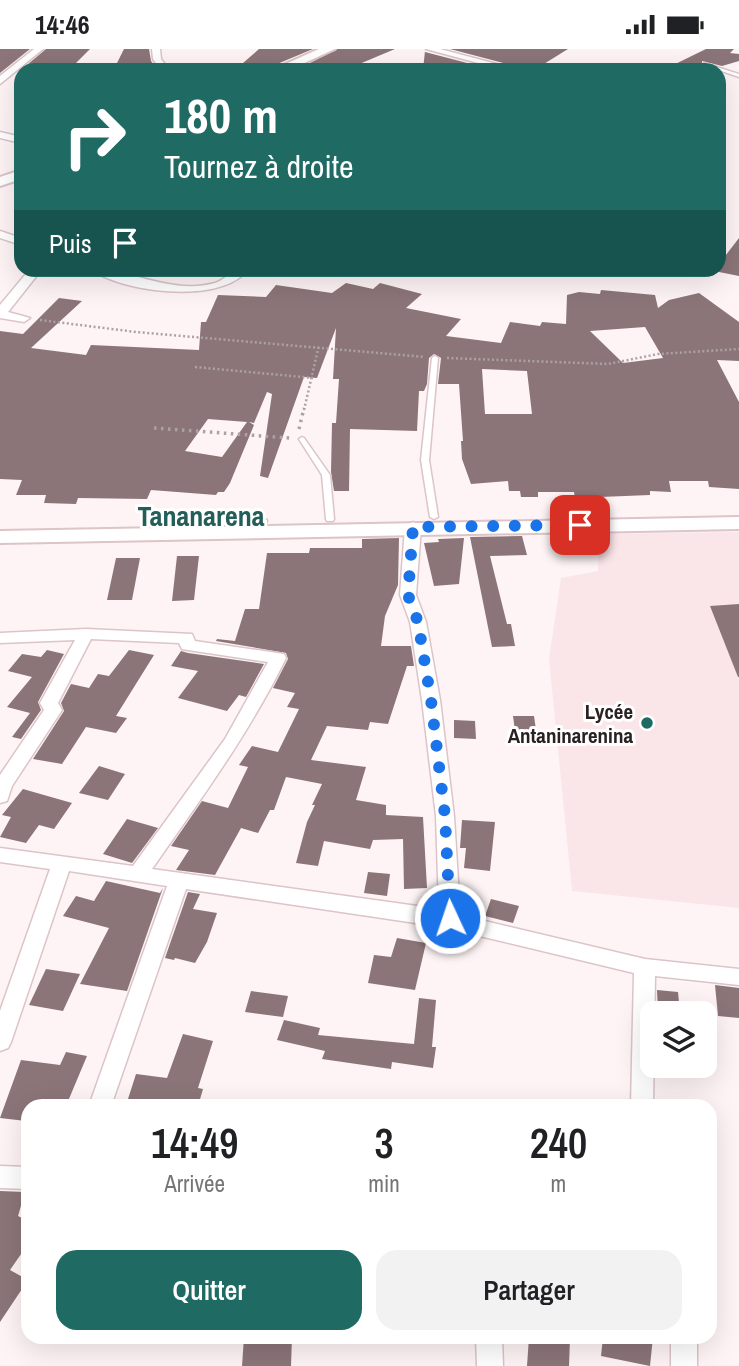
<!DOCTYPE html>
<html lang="fr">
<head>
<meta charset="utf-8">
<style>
	body { margin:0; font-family:"Archivo Narrow",sans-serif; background:#f2f2f2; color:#202124; height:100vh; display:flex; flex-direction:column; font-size:26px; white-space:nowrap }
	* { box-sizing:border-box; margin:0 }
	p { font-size:23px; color:#757577 }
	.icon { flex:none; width:38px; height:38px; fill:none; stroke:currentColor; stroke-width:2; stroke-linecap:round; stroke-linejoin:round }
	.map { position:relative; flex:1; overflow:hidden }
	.details { position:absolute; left:21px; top:1050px; width:696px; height:245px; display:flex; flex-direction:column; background:#fff; border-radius:21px; box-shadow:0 7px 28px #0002 }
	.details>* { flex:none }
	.guide { position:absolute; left:14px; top:14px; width:712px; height:214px; border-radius:21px; box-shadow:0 7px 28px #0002; background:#1f6a63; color:#fff; overflow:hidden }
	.controls { position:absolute; left:640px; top:952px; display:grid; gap:14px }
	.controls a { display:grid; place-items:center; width:77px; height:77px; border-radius:14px; background:#fff; box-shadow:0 7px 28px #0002; font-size:35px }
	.pin { position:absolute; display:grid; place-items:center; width:60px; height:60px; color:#fff; margin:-30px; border-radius:14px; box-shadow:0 4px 10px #0006 }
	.me { position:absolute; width:77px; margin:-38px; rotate:357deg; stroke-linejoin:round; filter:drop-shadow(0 0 5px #0008) }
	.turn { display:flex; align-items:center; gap:24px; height:147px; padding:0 35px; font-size:32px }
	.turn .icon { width:91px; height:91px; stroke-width:2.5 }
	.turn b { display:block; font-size:49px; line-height:60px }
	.then { display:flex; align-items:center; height:66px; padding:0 35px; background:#0003; gap:14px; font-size:26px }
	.eta { display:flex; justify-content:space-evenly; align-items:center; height:119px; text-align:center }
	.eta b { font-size:42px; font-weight:600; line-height:49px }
	.cta { display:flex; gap:14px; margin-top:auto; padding:14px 35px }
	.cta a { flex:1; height:80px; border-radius:21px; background:#1f6a63; color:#fff; font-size:28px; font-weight:600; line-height:80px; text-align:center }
	.cta a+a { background:#f2f2f2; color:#202124 }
	.status { display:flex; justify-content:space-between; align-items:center; height:49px; padding:0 35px; background:#fff; direction:ltr }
	.status svg { height:19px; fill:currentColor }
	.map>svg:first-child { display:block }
</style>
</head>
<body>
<div class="status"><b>14:46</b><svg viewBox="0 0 49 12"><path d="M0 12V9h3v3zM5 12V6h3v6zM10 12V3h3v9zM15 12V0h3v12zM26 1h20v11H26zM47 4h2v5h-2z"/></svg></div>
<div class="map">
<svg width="739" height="1317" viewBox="0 0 739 1317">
	<rect width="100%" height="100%" fill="#fef4f5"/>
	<path fill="#fae6e9" d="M739 483V859L572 842 549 610 561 529 598 522V485Z"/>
	<g fill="#8b7579" fill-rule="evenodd">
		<path d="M0 0H30L0 24Z"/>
		<path d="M46 0H90L69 21H21Z"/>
		<path d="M124 0H149L151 12 158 21 115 18Z"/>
		<path d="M259 0H313L265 20 243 14Z"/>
		<path d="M337 0H395L345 21 310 14Z"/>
		<path d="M450 0H568L539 18 520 14 519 18Z"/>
		<path d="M706 0H734L730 4 739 5V12L722 17 702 12V18L710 21H663Z"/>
		<path d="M425 2V3L494 21H423Z"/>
		<path d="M739 189V227L714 222 719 220V215Z"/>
		<path d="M346 234 373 240 380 234 422 245 406 259 461 270 446 287 501 294 510 273 540 277 542 273 566 275 567 246 579 243 600 245 601 241 655 246 658 259 669 251 699 244 739 273V312L717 311 739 353V440L709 438 708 432H669L671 443 650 442V446L575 449 574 443H538V448H521L520 442H509L508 432 471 435 462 410 461 392H463L459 335H438L441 309 434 305 429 309 427 335 424 342H419L417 382 350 380 349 442H334L331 423 332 374H336L339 330H333L336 279 317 329 304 328 268 429 260 427 272 345 267 343 254 374 249 373 254 376 230 434 224 443H218L216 446 151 441 147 450 78 449 76 455 44 454 46 446H16L22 431 0 430V282L23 285 59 249 82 252 31 299 86 306 91 296 199 301 201 273H206L218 246 266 248 276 236 332 244ZM645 278 663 309 623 314 590 282ZM482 320 527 322 532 365H485ZM208 370 247 373 222 408 185 402Z"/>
		<path d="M522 487 527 506 490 507 507 575H511L515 597 492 598 470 488Z"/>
		<path d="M399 489 398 536 385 567 381 597H411L414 617H407L388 675 370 673 368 681 327 677 311 711 366 718 356 751 386 756V766L423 768 427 839 404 840 403 790 373 791 370 800 324 792 318 817 296 814 307 773 315 756H312L322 735 286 728 274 761H270L258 784 241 779 215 826 176 821 189 801 171 797 202 752 228 759 248 718 239 716 252 697 278 703 299 660 287 658 295 644 273 639 288 610 286 604 216 592 217 590 235 592 245 560H259L267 504H309L310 499H362V490Z"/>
		<path d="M464 489 459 535 434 537 424 494 439 493 438 490Z"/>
		<path d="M177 507H199L194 551 172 552Z"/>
		<path d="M116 509H140L132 551H107Z"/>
		<path d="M739 555V628H738L710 557Z"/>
		<path d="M47 601 64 605 38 653 41 661 21 690 12 688 30 664 7 658 32 628 8 622 22 605 41 608Z"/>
		<path d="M129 601 154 606 116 667 127 669 116 684 86 678 62 715 33 710 64 662 61 654 71 635 89 639 98 625 109 627Z"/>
		<path d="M181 602 188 604 264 615 246 648 239 646 227 662 178 649 198 622 171 617Z"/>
		<path d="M513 667H534L537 688 516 689Z"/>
		<path d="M454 671 475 672 476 690 454 689Z"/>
		<path d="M99 717 125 725 108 751 79 744Z"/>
		<path d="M23 740 72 754 54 780 39 776 26 794 0 788 11 768 2 766Z"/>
		<path d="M127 770 158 779 132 814 103 805Z"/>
		<path d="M462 771 495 773 490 822 464 819 466 799H460Z"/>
		<path d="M368 823 390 825 387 847 364 844Z"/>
		<path d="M106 832 160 844 163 839 127 942 80 935 109 879 63 867 76 847 94 852Z"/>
		<path d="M188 843 200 845 193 860 217 864 207 893 195 914 175 909 174 911 165 909Z"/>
		<path d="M491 850 519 857 513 874 485 867Z"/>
		<path d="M397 889 426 894 415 941 368 934 374 906 391 908Z"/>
		<path d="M46 920 80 925 63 962 29 956Z"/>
		<path d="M715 936 739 939V969L718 967Z"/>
		<path d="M657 941 678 943 680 964H658Z"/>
		<path d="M251 942 288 947 283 968 245 963Z"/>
		<path d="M419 949 436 951 432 998H436L433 1019 392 1013 391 1020 322 1010 325 1002 277 991 284 971 320 979 318 986 414 995Z"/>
		<path d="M183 985 213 992 198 1039 203 1040 198 1057 157 1050 156 1054 128 1050 136 1025 167 1029Z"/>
		<path d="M66 1003 87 1007 66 1057H28L26 1072 0 1069 21 1011 60 1016Z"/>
		<path d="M0 1142 25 1143 18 1167 28 1172V1195L10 1221 28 1231 0 1273Z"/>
		<path d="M244 1288H292L291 1317H242Z"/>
		<path d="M529 1288 570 1290 569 1317H527Z"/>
		<path d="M603 1288H653L650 1317 601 1307Z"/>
	</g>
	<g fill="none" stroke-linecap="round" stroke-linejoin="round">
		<g stroke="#dcc4c8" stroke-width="3">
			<g id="lane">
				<path d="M704 14 739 25V28L704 16Z"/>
				<path d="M435 307 438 309 429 411 438 468 434 470 430 468 421 411 432 309Z"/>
				<path d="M302 388 304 389 330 426 334 470 333 472H327L326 470 322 426 299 390Z"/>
				<path d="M260 469H263L267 471 265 485 261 487 257 485Z"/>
			</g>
		</g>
		<g stroke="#dcc4c8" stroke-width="3">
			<g id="street">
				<path d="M34 0H43L0 35V27Z"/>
				<path d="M152 0H160L161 10 169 21H161L153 10Z"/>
				<path d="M426 0H440L519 21H504Z"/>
				<path d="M0 83 21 88V94L0 89Z"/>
				<path d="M0 182 21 189V196L0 189Z"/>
				<path d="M30 220H42L8 263 30 269 24 273 0 269V256Z"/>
				<path d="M90 220C131 220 172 246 215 234 224 231 230 223 239 221L245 224C215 255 122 243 90 220Z"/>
				<path d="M413 473 421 478 416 546 426 573 440 651 454 767 460 864 472 869 645 910 739 920V936L655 927 653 1057H631L634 924 467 884 448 876H429L186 840 111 1057H89L167 837 69 822 11 993 8 999 0 1002V962L50 820 0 813V799L133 817 225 690 268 613 188 601 182 600 179 594 91 590 58 654 62 661 12 737 7 752 0 754V726L44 661 40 654 75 591 0 594V584L86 580 192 585 195 592 284 605 286 609C249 685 200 751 152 820L439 860 436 767 422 651 410 573 400 546 405 478Z"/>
				<path d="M0 1117 28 1118V1140L0 1139Z"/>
				<path d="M476 1288H502L503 1317H477Z"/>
				<rect x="671" y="1288" width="26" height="29"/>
			</g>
		</g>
		<g stroke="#dcc4c8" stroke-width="4">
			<g id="secondary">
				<path d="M319 0H335L289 21H272Z"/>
				<path d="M21 121V130L0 137V128Z"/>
				<path d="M739 468V480L0 494V482Z"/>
			</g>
		</g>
		<g stroke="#aca2a4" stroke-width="2.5" stroke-dasharray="2 2.5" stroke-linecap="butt">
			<path d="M40 271 136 283 425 308"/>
			<path d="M447 309 608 315 658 305 739 300"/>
			<path d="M195 318 313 329"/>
			<path d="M304 361 319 296"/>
		</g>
		<g stroke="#aca2a4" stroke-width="3.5" stroke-dasharray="2.5 4.5" stroke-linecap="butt">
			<path d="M154 379 290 389"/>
			<path d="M299 380 304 359"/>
		</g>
		<use href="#lane" fill="#fff" fill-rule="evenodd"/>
		<use href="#street" fill="#fff" fill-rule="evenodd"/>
		<use href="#secondary" fill="#fff" fill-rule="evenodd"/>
	</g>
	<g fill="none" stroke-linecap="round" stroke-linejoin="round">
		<path stroke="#1a73e8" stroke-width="12" stroke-dasharray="0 21.6" d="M450 869 445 767 431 651 418 573 408 546 413 478 580 476"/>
	</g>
	<circle fill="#1f6a63" stroke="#fff" stroke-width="2.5" cx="647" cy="674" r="7"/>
	<g text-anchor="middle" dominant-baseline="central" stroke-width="6" stroke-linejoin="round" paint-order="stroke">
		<g font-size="21" font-weight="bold" fill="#2a2123" stroke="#fff" text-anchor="end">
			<text x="633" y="662">Lycée<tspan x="633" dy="24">Antaninarenina</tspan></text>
		</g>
		<g font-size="28" font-weight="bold" fill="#255e59" stroke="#fff">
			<text x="201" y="467">Tananarena</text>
		</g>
	</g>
</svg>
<div class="controls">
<a><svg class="icon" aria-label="layers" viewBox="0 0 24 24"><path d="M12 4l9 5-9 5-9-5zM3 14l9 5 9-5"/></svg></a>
</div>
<div class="pin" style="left:580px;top:476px;background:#d93025"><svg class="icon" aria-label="arrive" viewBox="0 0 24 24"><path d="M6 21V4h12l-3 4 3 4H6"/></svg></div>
<svg class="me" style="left:450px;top:869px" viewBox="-20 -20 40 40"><circle r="17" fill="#1a73e8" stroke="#fff" stroke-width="3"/><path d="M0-11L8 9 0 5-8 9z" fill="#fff"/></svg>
<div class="guide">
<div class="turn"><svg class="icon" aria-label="right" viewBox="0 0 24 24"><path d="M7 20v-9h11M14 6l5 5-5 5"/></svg><div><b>180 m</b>Tournez à droite</div></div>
<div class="then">Puis<svg class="icon" aria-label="arrive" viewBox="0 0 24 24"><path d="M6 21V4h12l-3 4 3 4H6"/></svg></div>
</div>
<section class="details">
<div class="eta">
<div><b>14:49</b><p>Arrivée</p></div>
<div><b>3</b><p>min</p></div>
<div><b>240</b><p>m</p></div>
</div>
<div class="cta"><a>Quitter</a><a>Partager</a></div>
</section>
</div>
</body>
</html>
